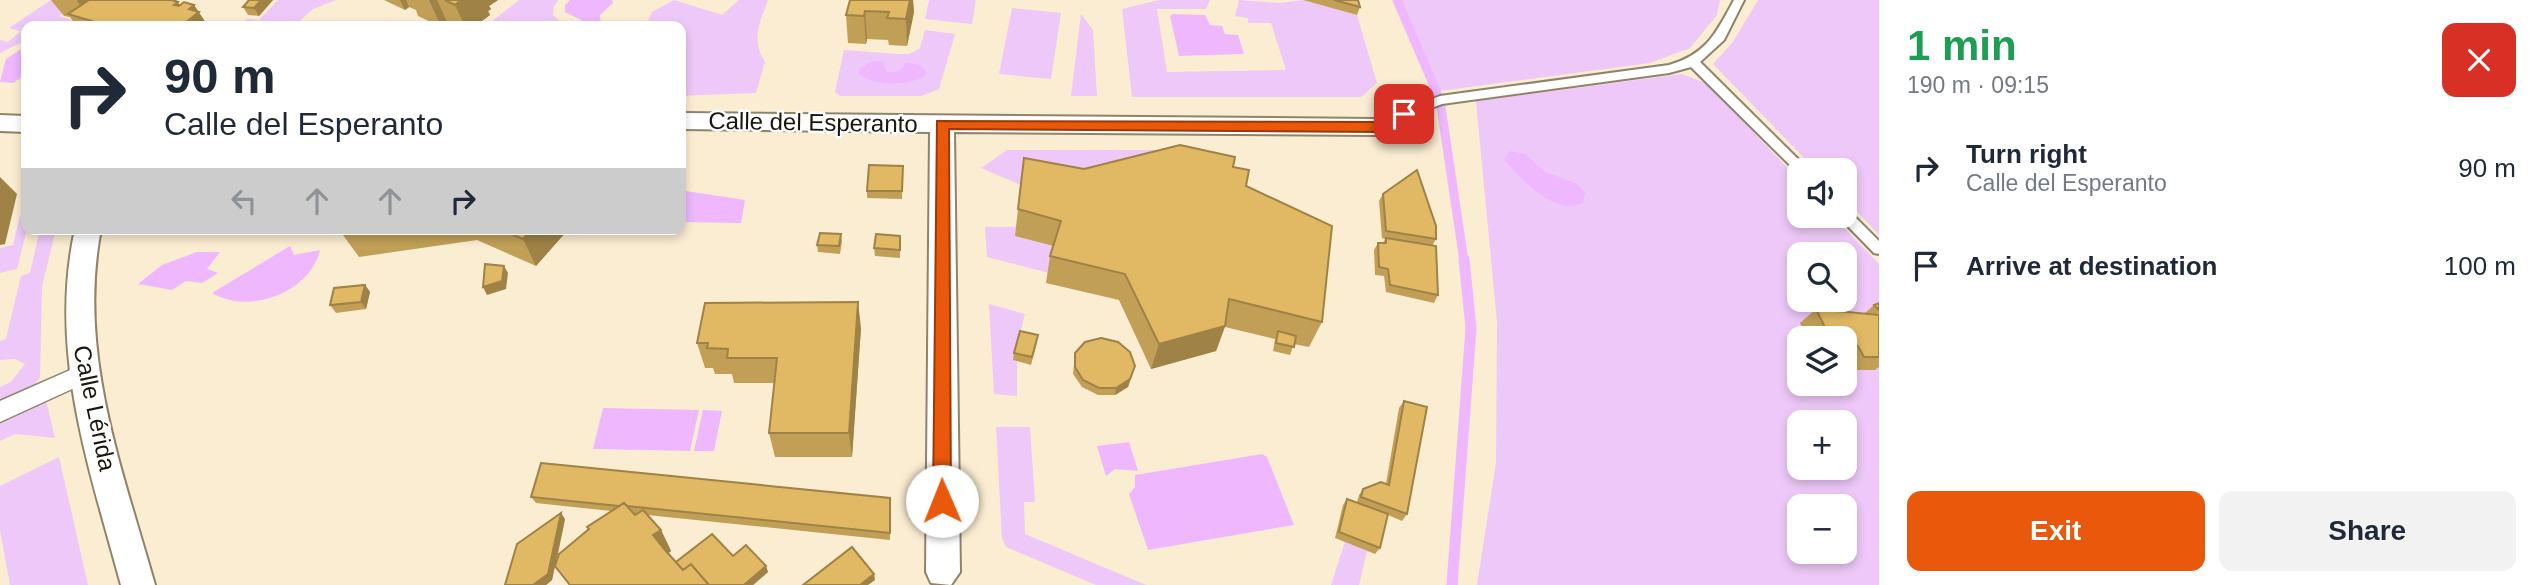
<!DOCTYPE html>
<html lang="en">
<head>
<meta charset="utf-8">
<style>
	body { margin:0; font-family:Arial,sans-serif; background:#f2f2f3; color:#1f2937; height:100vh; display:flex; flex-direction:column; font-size:26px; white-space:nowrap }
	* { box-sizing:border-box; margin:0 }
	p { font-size:23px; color:#747a83 }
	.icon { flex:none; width:38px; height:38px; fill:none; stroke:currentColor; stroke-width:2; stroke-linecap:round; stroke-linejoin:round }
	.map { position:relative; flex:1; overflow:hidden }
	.details { display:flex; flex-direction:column; background:#fff; width:665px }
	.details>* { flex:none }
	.hud { position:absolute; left:21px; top:21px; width:665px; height:214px; border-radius:14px; box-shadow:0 4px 10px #0003; background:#fff; color:#1f2937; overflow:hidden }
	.fabs { position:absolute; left:1787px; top:158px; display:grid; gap:14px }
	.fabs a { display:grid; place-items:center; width:70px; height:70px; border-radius:14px; background:#fff; box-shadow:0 4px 10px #0003; font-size:35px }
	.pin { position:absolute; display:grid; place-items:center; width:60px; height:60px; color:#fff; margin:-30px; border-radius:14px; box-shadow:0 4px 10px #0006 }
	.me { position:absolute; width:77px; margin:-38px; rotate:359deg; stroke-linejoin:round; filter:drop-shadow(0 0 5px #0008) }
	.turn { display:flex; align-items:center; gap:24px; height:147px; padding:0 28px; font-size:32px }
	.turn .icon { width:91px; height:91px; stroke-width:2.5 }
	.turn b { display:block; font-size:49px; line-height:60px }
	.lanes { display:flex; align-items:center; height:66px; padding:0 28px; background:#0003; justify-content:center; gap:35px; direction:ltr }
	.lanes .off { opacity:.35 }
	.round { display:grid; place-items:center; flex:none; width:74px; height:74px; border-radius:14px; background:#f2f2f3 }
	.overview { display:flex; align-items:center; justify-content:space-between; height:119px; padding:0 28px }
	h1 { font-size:42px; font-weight:700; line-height:52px; color:#1e9e55 }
	.action { display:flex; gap:14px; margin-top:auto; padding:14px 28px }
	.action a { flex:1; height:80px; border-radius:14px; background:#ea580c; color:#fff; font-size:28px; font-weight:700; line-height:80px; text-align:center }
	.action a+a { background:#f2f2f3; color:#1f2937 }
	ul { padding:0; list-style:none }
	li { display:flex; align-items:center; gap:21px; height:98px; padding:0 28px }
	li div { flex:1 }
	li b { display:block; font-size:26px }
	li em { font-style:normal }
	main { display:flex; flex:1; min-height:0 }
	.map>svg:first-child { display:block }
</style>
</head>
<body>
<main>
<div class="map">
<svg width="1879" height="585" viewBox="0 0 1879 585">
	<rect width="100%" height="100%" fill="#fbedd2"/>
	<g fill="#edc8f8" fill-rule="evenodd">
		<path d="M51 0H82L59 16 79 22 77 26H26V40L0 53V40L8 42 21 31 9 28Z"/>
		<path d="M278 0H336L313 9 294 26H238L247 19 259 20Z"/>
		<path d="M519 0H558L554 6 553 15 563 24 561 26H486Z"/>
		<path d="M674 0 722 15 739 0H768C759 24 751 39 765 62L756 93 681 96V26H646L652 12Z"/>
		<path d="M929 0H976L972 24 925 19Z"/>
		<path d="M1159 0H1210L1206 9H1157L1167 72 1286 70 1271 23H1248V18L1235 16 1239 0 1280 3 1303 0 1357 15 1377 83 1361 97H1132L1122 9Z"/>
		<path d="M1401 0H1720L1717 15 1690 48 1650 63 1440 91Z"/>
		<path d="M1758 0H1879V235L1845 199 1844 170H1816L1713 64 1733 42Z"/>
		<path d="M1012 8 1061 13 1051 79 999 74Z"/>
		<path d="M1081 14 1093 30 1097 96H1071Z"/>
		<path d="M925 30 955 34 939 89 921 96H840L835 92 844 50 897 54H909L920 48Z"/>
		<path d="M1682 74 1708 84 1799 180V215H1832L1879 264V585H1477L1496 463 1497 322 1476 101ZM1799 254H1844V299H1799ZM1799 338H1844V383H1799ZM1799 422H1844V467H1799ZM1799 506H1844V551H1799Z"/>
		<path d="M1007 150H1158L1161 176 1021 185 981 168Z"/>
		<path d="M26 214 27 229 17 269 0 273V248L13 245 20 216Z"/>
		<path d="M985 227H1017L1016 236 1058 248 1049 273 987 257Z"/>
		<path d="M40 229H56L42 286 40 377 35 385 0 404V387L11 382 25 364 15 359 0 360V341L6 339 21 276 30 273Z"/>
		<path d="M989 304 1025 314 1013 360 1017 361V396L994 394Z"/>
		<path d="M46 401 55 438 15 434 0 441V419Z"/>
		<path d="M996 427H1030L1035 502H1024L1025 534 1146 585H1096L1006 547 1002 538Z"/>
		<path d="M59 457 88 585H10L0 530V486Z"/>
		<path d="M1345 542 1367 551 1359 585H1331Z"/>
	</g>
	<g fill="#eeb7fe">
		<path d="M570 0H612L613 3 600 15 601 26H574L583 21 565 12V5Z"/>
		<path d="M1173 14 1205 15 1210 25 1222 26 1225 34 1238 35 1244 54 1179 56 1170 16Z"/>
		<path d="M26 46V74L13 83 0 82 6 59Z"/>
		<path d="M873 61 883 62 886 71C896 74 902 71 906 62L919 65 927 72 924 77C905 85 876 87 859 74V69Z"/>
		<path d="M1510 151 1525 154 1545 172 1578 184 1585 193 1583 202C1559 220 1517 176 1504 159Z"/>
		<path d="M686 191 745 200 741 223 681 222Z"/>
		<path d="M290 246 294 255 320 250C310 293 249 315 212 293Z"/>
		<path d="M197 252H220L207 269 218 273 202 283 186 281 172 290 138 284 162 265Z"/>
		<path d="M603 408 699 410 690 451 593 449Z"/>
		<path d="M703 410 722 411 714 451H694Z"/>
		<path d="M1129 442 1138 471 1115 469 1106 476 1097 446Z"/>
		<path d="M1262 454 1267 457 1294 525 1148 550 1129 494 1135 487V475Z"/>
	</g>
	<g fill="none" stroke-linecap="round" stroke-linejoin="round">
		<path stroke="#eeb7fe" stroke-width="9" d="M1397 0 1440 100 1464 261"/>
		<path stroke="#eeb7fe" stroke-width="11" d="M1452 585 1471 328 1464 259"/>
		<g stroke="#8f836b" stroke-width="4">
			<g id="service">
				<path d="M1734 0H1744L1724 40 1700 62 1806 167 1808 170H1799V174L1691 67 1669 73 1442 104 1404 118 1398 114 1400 111 1440 96 1669 65C1707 54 1716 33 1734 0Z"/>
				<path d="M1844 209 1849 211 1879 241V254L1874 253 1839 217 1838 215H1844Z"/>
			</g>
		</g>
		<g stroke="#8f836b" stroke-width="3">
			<path id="pedestrian" d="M86 363 94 365 97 372 94 379 0 422V401Z"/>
		</g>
		<g stroke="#8f836b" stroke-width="4">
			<g id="minor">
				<path d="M1404 106 1413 108 1416 114 1413 120 1379 135 954 132 960 572 951 585 931 583 926 572 930 132 681 129V113L1375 119Z"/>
				<path d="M0 115 26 116V132L0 131Z"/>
				<path d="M75 229H101C77 352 122 468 155 585H121C89 467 48 352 75 229Z"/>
			</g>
		</g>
		<use href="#service" fill="#fff" fill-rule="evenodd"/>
		<use href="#pedestrian" fill="#fff" fill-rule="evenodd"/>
		<use href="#minor" fill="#fff" fill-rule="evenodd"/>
	</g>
	<g fill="#c29f56">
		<path d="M51 0H176L180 5H194L208 26H77L70 17 64 16Z"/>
		<path d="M249 0H273L259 16 248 15 243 7Z"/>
		<path d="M384 0H498L489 6 491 9 488 11 490 15 475 26H453L448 24 444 26H439L418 16 416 10 409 7 405 10Z"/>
		<path d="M850 0H913L914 12 907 46 889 45 888 40 867 39 866 44 848 43 846 15Z"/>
		<path d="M1303 0H1358L1360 7 1357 15Z"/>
		<path d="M903 166 902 199 867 198V191Z"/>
		<path d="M1233 167 1246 186 1322 322 1309 347 1294 344 1290 355 1273 351 1275 339 1225 327 1216 351 1151 369 1119 300 1046 283 1050 256 1053 246 1015 236 1018 209 1084 169Z"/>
		<path d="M1383 194 1436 239 1432 246 1438 295 1434 303 1386 292 1384 276 1375 275 1374 250 1378 243H1383L1385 239 1382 238 1379 201Z"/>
		<path d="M342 229H565L566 232 536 266 477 240 359 257 340 231Z"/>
		<path d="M841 234 842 242 840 254 818 252 817 245Z"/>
		<path d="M900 244V258L875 256 874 248Z"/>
		<path d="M365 285 370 292 366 309 336 313 330 305Z"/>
		<path d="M1879 303V367L1875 370H1847L1844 365V338H1807L1800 323 1816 309 1864 314 1874 305Z"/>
		<path d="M861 328 852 457H775L769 433 774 383H734L732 374H715L713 368H705L697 343Z"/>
		<path d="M1037 342 1031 365 1013 360 1014 353Z"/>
		<path d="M1075 353 1135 366 1128 387 1115 395H1098L1082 387 1073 374Z"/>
		<path d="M1404 401 1407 514 1402 521 1388 515 1380 548 1375 554 1335 538 1343 505 1347 499 1357 502 1359 495 1363 489 1386 484 1399 408Z"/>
		<path d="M531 497 890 498V540L647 515 661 530 671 551 668 554 676 562 733 556 766 566 768 572 753 585H569L555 566 552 580 546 585H505L565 519 556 564 611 511 536 503Z"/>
	</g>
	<g fill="#9e8246">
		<path d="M78 0H93V22L77 1Z"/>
		<path d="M154 0H176L190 19 189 9 194 5 208 26H187Z"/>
		<path d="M261 0H273L259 16 254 8Z"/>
		<path d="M400 0H406L409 7 405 10Z"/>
		<path d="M429 0H437L448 24 444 26H441Z"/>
		<path d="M461 0H498L489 6 491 9 488 11 490 15 475 26H465L455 5Z"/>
		<path d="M910 0H913L914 12 907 46 906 19Z"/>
		<path d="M865 11 867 39 866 44 864 16Z"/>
		<path d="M0 177 17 194 5 244 0 245Z"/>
		<path d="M532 229H565L566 232 536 266 523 239Z"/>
		<path d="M504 266 508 273 506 289 487 295 483 287Z"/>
		<path d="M365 285 370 292 366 309 361 302Z"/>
		<path d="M858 302 861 328 852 457 849 433Z"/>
		<path d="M1225 326 1216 351 1151 369 1159 344Z"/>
		<path d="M1135 366 1128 387 1115 395 1116 388Z"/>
		<path d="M561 513 565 519 552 580 546 585H533Z"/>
		<path d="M661 530 671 551 664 557 653 535Z"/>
		<path d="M766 566 768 572 753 585H744Z"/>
		<path d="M874 574 875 580 868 585H860Z"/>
	</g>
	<g fill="#e1b964" stroke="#9e8246" stroke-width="2">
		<path d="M89 0H171L178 2 174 5 179 6 184 2 194 5 189 9 199 12 186 22 190 26H108L68 14Z"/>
		<path d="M249 0H261L254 8 243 7Z"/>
		<path d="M445 0H461L455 5Z"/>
		<path d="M850 0H910L906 19 887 18 889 12 865 11 864 16 846 15Z"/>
		<path d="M1334 0H1358L1360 7Z"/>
		<path d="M1180 145 1235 157 1233 167 1249 170 1246 186 1332 226 1322 322 1229 299 1225 326 1159 344 1125 274 1050 256 1061 221 1018 209 1024 158 1084 169Z"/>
		<path d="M869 165 903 166 902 191H867Z"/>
		<path d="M1417 170 1436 226V239L1386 231 1383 194Z"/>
		<path d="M500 229H532L523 239Z"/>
		<path d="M820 233 841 234 839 246 817 245Z"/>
		<path d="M876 234 900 236V250L874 248Z"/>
		<path d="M1386 238 1436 246 1438 295 1390 285 1388 269 1379 267 1378 243H1386Z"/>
		<path d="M485 264 504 266 502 281 483 287Z"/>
		<path d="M365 285 361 302 330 305 334 288Z"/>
		<path d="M858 302 849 433H769L777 358H727L728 349 707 348 708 343H697L705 303Z"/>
		<path d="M1879 303V310L1874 305Z"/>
		<path d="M1816 309 1879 315V357H1864L1858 346 1844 344V338H1830Z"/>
		<path d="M1020 331 1038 335 1032 357 1014 353Z"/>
		<path d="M1278 331 1296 336 1294 347 1276 343Z"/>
		<path d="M1101 338 1118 342 1130 352 1135 366 1130 379 1116 388H1099L1083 380 1075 367V353L1085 342Z"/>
		<path d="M1404 401 1427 407 1407 514 1361 497 1363 489 1381 482 1389 485Z"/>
		<path d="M541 463 890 498V533L627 506 624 503 619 506 531 497Z"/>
		<path d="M1347 499 1388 514 1380 548 1339 532Z"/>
		<path d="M624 503 635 515 643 510 661 530 653 535 665 550 683 570 691 564 709 585H570L555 566 559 554 589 529 587 527Z"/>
		<path d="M561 513 548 574 533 585H505L517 544Z"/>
		<path d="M712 534 733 556 746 545 766 566 744 585H709L691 564 683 570 676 562Z"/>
		<path d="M852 547 874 574 860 585H803Z"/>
	</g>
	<path fill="#ea580c" stroke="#983908" stroke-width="2" d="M1404 109 1409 111V117L1379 132 949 129 951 501 949 507 942 510 936 507 933 501 937 121 1377 122Z"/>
	<g text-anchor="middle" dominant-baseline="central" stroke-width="5" stroke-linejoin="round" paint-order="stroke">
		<g font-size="24" fill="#1b160d" stroke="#fff">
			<text transform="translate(813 122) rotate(1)">Calle del Esperanto</text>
			<text transform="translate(95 408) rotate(78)">Calle Lérida</text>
		</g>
	</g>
</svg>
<div class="fabs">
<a><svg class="icon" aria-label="sound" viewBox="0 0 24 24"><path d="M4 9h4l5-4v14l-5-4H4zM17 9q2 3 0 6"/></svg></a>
<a><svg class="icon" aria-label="search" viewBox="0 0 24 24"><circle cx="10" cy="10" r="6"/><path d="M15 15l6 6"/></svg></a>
<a><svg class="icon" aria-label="layers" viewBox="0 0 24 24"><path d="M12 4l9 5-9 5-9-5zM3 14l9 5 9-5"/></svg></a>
<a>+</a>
<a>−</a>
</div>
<div class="pin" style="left:1404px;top:114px;background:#d93025"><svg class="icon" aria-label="arrive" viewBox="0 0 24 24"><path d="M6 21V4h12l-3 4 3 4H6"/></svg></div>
<svg class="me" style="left:942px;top:501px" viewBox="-20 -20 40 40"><circle r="19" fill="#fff"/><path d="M0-13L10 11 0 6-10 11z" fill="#ea580c"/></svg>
<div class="hud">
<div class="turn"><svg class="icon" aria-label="right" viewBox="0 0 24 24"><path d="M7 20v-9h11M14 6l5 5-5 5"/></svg><div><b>90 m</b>Calle del Esperanto</div></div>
<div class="lanes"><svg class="icon off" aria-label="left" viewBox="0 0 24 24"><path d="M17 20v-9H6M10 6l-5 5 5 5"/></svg><svg class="icon off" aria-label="ahead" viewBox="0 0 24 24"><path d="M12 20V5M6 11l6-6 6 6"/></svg><svg class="icon off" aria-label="ahead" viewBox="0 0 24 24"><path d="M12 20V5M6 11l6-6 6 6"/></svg><svg class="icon" aria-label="right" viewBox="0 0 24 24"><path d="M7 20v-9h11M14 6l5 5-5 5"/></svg></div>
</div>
</div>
<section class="details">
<div class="overview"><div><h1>1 min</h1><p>190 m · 09:15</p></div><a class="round" style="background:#d93025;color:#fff"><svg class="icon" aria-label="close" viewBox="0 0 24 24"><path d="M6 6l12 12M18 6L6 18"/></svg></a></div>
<ul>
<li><svg class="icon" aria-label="right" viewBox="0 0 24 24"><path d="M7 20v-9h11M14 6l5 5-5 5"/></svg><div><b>Turn right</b><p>Calle del Esperanto</p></div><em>90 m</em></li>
<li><svg class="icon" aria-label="arrive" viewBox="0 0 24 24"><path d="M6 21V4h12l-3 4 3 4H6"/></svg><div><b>Arrive at destination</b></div><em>100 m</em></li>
</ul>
<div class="action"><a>Exit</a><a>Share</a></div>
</section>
</main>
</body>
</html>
